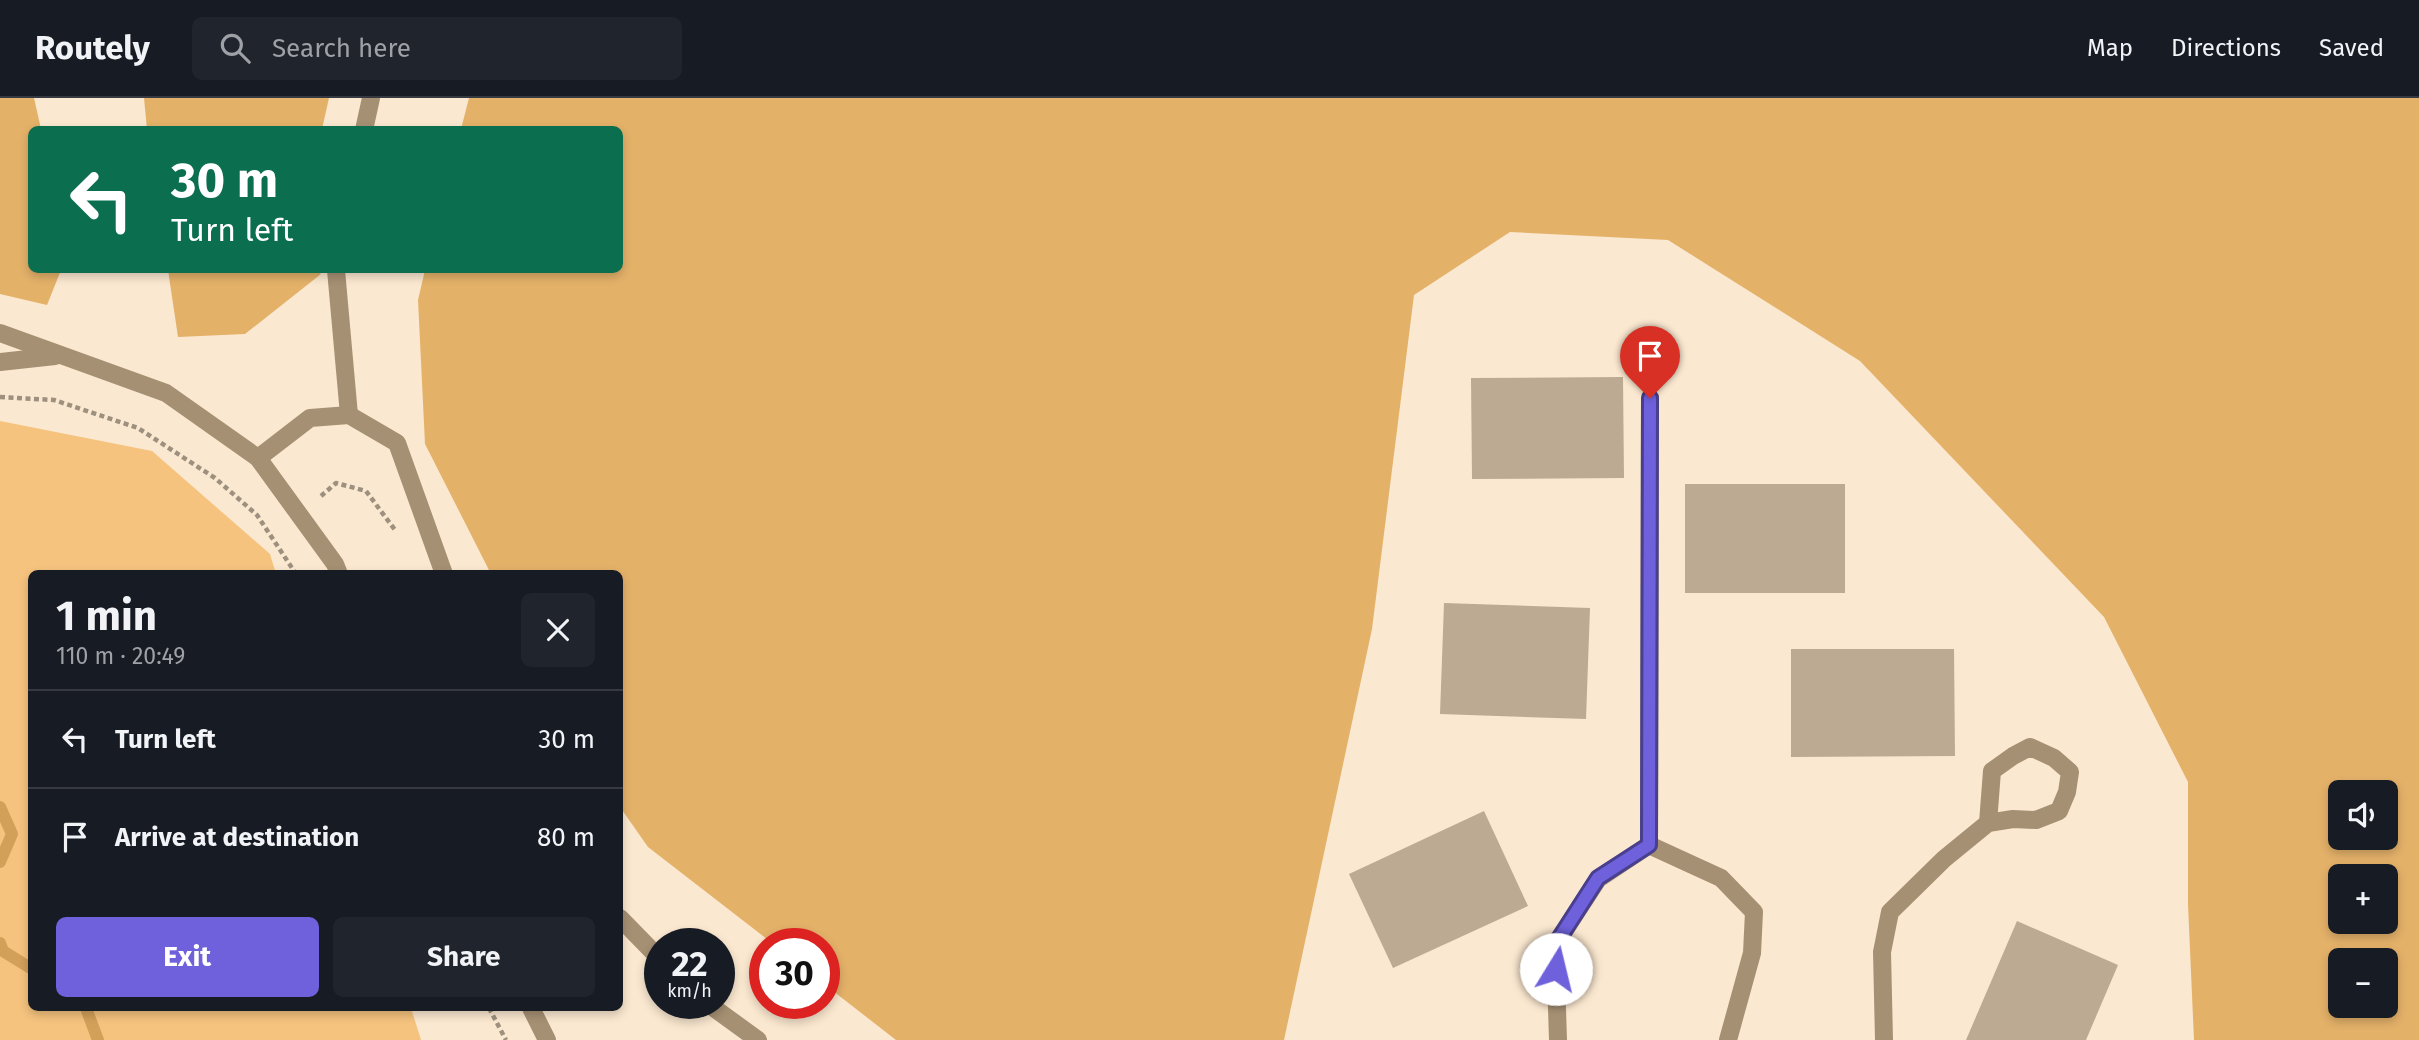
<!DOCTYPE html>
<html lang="en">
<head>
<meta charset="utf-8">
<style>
	body { margin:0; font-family:"Fira Sans",sans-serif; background:#20242c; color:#f1f3f6; height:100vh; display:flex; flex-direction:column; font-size:26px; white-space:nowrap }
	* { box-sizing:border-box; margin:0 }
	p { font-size:23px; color:#9ea1a6 }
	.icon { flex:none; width:38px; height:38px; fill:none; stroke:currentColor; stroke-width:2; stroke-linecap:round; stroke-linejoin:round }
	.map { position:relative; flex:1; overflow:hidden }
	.details { position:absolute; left:28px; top:472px; width:595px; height:441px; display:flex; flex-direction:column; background:#171b24; border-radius:10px; box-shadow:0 4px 10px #0003 }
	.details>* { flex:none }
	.guide { position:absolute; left:28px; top:28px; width:595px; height:147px; border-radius:10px; box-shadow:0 4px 10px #0003; background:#0b6e4f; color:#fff; overflow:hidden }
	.buttons { position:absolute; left:2328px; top:682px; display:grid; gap:14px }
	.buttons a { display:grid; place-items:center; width:70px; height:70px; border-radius:10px; background:#171b24; box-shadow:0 4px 10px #0003; font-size:35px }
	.speed { position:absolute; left:644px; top:830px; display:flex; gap:14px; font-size:35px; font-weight:700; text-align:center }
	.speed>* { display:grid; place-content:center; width:91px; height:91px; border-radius:50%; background:#171b24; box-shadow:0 4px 10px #0003; line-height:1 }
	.speed small { font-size:18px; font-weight:400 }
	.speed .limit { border:10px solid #d22; background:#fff; color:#111 }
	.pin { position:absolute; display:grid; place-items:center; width:60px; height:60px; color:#fff; margin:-72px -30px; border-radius:50% 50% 50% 0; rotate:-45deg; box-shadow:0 0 7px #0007 }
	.pin .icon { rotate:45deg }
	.me { position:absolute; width:77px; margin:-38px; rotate:9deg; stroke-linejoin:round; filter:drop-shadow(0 0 5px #0008) }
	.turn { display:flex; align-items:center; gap:24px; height:147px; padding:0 28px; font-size:32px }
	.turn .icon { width:91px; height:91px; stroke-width:2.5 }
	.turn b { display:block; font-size:49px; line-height:60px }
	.round { display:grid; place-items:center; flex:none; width:74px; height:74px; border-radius:10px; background:#20242c }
	.summary { display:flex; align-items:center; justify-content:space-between; height:119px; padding:0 28px }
	h1 { font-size:42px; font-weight:700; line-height:52px }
	.button { display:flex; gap:14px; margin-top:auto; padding:14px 28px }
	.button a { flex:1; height:80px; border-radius:10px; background:#6f61db; color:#fff; font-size:28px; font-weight:700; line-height:80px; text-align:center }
	.button a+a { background:#20242c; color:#f1f3f6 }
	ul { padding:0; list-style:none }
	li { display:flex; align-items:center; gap:21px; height:98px; padding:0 28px; border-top:2px solid #363941 }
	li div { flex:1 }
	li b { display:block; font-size:26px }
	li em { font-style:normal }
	header { display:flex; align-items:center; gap:42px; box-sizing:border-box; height:98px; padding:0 35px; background:#171b24; border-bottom:2px solid #363941 }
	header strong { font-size:33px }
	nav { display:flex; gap:38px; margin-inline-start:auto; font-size:24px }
	.search { width:490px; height:63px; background:#20242c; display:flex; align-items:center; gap:18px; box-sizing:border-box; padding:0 24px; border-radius:10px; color:#9ea1a6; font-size:26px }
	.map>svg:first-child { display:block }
</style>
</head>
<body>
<header>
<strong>Routely</strong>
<div class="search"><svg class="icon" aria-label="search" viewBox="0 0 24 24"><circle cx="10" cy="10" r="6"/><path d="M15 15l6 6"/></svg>Search here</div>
<nav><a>Map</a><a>Directions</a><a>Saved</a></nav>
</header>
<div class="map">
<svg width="2419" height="942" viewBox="0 0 2419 942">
	<rect width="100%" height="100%" fill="#fbe8d0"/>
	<path fill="#f5c37e" d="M0 323 152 353 270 456 276 476H32V910H411L421 942H0Z"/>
	<g fill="#e4b169" fill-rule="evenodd">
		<path d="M0 0H34L41 31 32 32V172H61L47 207 0 196Z"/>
		<path d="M144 0H329L322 31 147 32Z"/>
		<path d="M469 0H2419V942H2194L2188 806V684L2104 519 1860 263 1668 142 1510 134 1414 197 1372 531 1284 942H896L824 886V845H772L648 749 620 709V476H491L425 346 418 202 425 172H620V32L461 31ZM2340 695H2385V740H2340ZM2340 779H2385V824H2340ZM2340 863H2385V908H2340Z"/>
		<path d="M168 172H316L321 176 245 236 178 239Z"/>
	</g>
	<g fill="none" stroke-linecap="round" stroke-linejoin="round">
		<g stroke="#d2a059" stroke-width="12">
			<path d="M0 709 12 736 0 764"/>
			<path d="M0 845 3 853 32 871"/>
			<path d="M86 910 98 942"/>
		</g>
	</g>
	<g fill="#bcaa93">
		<path d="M1623 279 1624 380 1472 381 1471 280Z"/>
		<rect x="1685" y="386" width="160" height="109"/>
		<path d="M1444 505 1590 510 1586 621 1440 616Z"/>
		<path d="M1791 551H1954L1955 658 1791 659Z"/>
		<path d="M1484 713 1528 808 1393 870 1349 776Z"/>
		<path d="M2017 823 2118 867 2086 942H1966Z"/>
	</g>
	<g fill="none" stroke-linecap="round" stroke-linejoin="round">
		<g stroke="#9d907e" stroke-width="4.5" stroke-dasharray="5 3.5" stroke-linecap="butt">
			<path d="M0 299 54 302 138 330 215 380 257 417 296 476"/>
			<path d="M321 398 336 385 366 393 395 432"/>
			<path d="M489 910 506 942"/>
		</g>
		<g stroke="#a69073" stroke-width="18">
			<path d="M364 32 371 0"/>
			<path d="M336 172 349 317"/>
		</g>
		<g stroke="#a69073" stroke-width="18">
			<path d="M0 235 166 295 258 360 335 466 339 476"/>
			<path d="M0 264 55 258"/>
			<path d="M258 360 310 320 349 317 397 345 444 476"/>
			<path d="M1649 747 1650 300"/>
			<path d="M620 820 660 861"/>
			<path d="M707 905 758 942"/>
			<path d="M531 910 547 942"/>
			<path d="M1558 942 1555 847 1598 781 1649 747 1721 780 1754 814 1752 855 1728 942"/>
			<path d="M1884 942 1882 854 1890 814 1944 761 1988 725 2013 721 2036 722 2059 713 2067 694 2070 674 2054 660 2030 649 2013 658 1992 673 1988 725"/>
		</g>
	</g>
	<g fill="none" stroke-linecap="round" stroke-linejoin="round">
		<g stroke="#483f8e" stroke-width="18">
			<path id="route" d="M1556 871 1555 847 1598 780 1649 747 1650 300"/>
		</g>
		<use href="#route" stroke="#6f61db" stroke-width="12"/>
	</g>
</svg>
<div class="buttons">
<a><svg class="icon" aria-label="sound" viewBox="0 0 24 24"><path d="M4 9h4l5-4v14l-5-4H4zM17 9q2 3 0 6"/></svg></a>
<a>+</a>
<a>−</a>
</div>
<div class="speed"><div>22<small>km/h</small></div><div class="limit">30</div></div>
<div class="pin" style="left:1650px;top:300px;background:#d93025"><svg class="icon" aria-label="arrive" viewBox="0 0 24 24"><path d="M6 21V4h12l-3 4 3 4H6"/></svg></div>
<svg class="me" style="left:1556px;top:871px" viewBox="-20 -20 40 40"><circle r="19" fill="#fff"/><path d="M0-13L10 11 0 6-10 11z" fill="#6f61db"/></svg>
<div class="guide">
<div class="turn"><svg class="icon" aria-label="left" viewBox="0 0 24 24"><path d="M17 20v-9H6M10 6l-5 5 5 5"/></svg><div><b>30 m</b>Turn left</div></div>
</div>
<section class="details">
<div class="summary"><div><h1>1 min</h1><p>110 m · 20:49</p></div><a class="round"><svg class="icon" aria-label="close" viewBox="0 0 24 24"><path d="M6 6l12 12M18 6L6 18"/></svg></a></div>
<ul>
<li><svg class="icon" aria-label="left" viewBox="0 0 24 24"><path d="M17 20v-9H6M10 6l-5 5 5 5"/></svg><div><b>Turn left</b></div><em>30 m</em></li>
<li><svg class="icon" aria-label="arrive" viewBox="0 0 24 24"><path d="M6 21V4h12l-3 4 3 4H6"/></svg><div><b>Arrive at destination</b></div><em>80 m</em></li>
</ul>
<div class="button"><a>Exit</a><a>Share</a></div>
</section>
</div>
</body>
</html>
